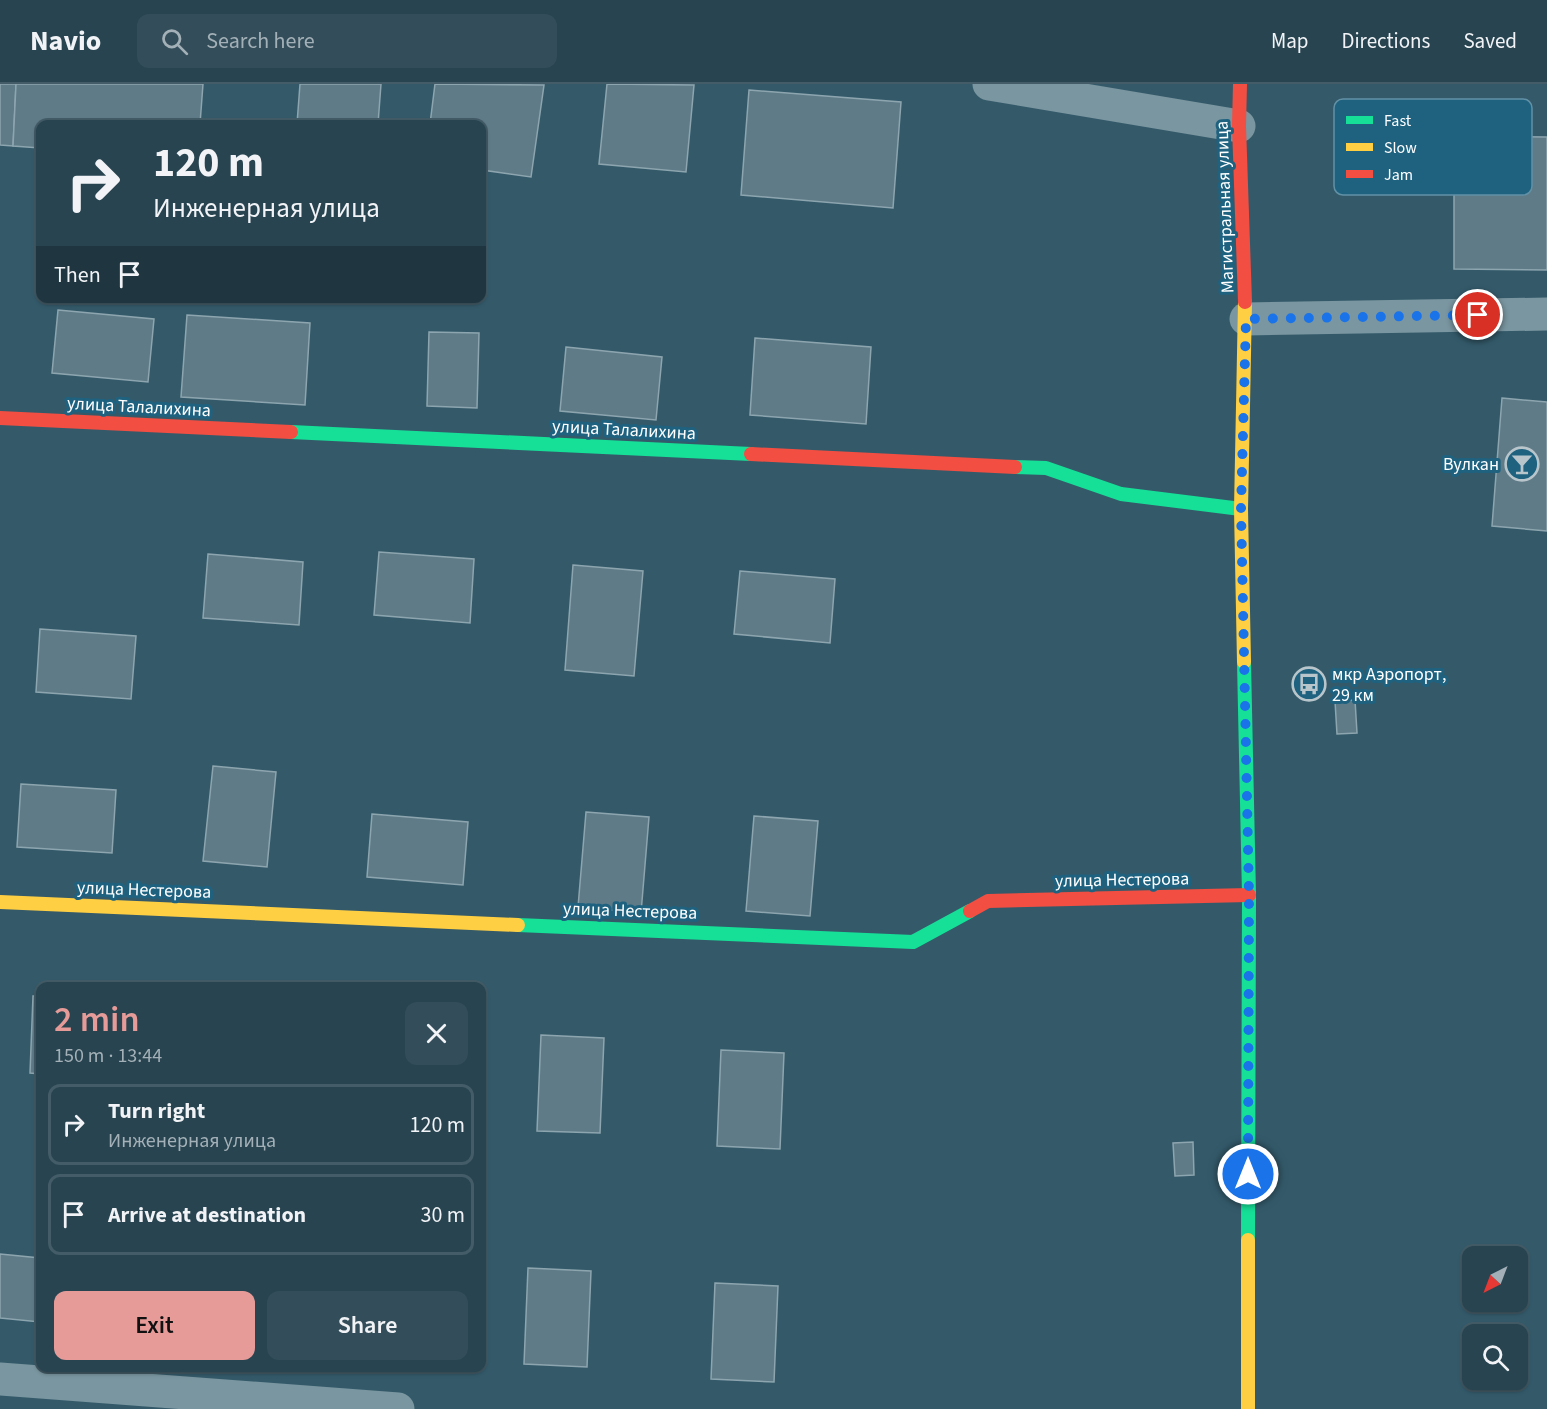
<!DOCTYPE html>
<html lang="en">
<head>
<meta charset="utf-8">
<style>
	body { margin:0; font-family:"Source Sans 3",sans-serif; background:#334e5a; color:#f1f3f6; height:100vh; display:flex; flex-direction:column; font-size:22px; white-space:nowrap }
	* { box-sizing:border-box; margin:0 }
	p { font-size:20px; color:#a4b0b7 }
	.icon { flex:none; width:33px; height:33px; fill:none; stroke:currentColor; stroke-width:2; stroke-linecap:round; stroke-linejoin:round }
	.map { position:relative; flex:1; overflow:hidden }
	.drawer { position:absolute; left:36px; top:898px; width:450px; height:390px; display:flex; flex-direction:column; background:#274450; border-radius:12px; box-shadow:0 2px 4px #0004,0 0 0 2px #435c67 }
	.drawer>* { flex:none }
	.hud { position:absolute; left:36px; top:36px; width:450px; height:183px; border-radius:12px; box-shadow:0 2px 4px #0004,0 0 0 2px #435c67; background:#274450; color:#f1f3f6; overflow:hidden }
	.needle { width:39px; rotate:222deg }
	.controls { position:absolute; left:1462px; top:1162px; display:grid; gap:12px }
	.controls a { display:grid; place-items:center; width:66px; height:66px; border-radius:12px; background:#274450; box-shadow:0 2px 4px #0004,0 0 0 2px #435c67; font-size:30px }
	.pin { position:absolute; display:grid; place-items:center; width:51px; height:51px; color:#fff; margin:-26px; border:3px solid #fff; border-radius:50%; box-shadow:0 2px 6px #0007 }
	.me { position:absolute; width:66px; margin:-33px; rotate:0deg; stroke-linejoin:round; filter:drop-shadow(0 0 4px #0008) }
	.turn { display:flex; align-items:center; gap:21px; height:126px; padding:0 18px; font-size:27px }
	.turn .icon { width:78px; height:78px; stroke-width:2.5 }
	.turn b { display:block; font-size:42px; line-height:51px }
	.then { display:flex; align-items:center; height:57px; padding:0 18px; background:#0003; gap:12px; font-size:22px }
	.round { display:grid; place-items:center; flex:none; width:63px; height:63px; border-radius:12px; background:#334e5a }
	.overview { display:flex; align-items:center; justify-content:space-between; height:102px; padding:0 18px }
	h1 { font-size:36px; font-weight:600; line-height:45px; color:#e69b98 }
	.primary-button { display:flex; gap:12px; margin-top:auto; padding:12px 18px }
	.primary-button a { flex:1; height:69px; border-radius:12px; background:#e69b98; color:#111; font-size:24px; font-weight:600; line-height:69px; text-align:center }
	.primary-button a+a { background:#334e5a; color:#f1f3f6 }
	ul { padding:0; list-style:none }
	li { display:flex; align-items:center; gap:18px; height:81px; margin:0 12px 9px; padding:0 6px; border:3px solid #435c67; border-radius:12px }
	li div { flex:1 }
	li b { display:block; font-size:22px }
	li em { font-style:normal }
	header { display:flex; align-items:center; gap:36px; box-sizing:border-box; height:84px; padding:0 30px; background:#274450; border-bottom:2px solid #435c67 }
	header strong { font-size:28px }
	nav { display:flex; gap:33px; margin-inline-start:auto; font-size:21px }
	.search { width:420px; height:54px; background:#334e5a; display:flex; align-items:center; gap:15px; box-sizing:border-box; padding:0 21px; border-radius:12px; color:#a4b0b7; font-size:22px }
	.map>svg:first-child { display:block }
</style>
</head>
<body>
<header>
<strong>Navio</strong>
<div class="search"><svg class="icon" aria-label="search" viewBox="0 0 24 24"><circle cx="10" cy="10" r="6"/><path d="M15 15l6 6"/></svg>Search here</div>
<nav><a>Map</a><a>Directions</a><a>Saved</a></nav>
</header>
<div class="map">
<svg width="1547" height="1325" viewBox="0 0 1547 1325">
	<rect width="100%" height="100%" fill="#345a6a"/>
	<g fill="#5f7b87" stroke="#8da5af" stroke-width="1.5">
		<path d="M0 0H16L13 62 0 61Z"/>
		<path d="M16 0H203L200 40H40V64L13 62Z"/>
		<path d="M300 0H381L378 40H297Z"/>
		<path d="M435 0 544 1 531 93 482 86V40H430Z"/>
		<path d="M607 0 694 1 686 88 599 80Z"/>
		<path d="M749 6 901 18 893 124 741 111Z"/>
		<path d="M1454 52 1547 53V186L1454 185Z"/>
		<path d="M58 226 154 235 148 298 52 289Z"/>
		<path d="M187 231 310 239 305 321 181 313Z"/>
		<path d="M429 248 479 249 477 324 427 322Z"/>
		<path d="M755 254 871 263 866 340 750 331Z"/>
		<path d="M566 263 662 273 656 336 560 327Z"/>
		<path d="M1502 314 1547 318V447L1492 442Z"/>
		<path d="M379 468 474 475 470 539 374 531Z"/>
		<path d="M208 470 303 478 299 541 203 534Z"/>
		<path d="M573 481 643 487 634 592 565 586Z"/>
		<path d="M740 487 835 495 830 559 734 550Z"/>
		<path d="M40 545 136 552 131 615 36 608Z"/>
		<path d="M1355 616 1357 649 1337 650 1335 617Z"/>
		<path d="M213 682 276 688 267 783 203 777Z"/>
		<path d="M21 700 116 706 112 769 17 763Z"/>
		<path d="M586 728 649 733 641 829 578 823Z"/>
		<path d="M372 730 468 738 463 801 367 793Z"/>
		<path d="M754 732 818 737 810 832 746 827Z"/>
		<path d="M33 912H40V990L30 989Z"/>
		<path d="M541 951 604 954 600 1049 537 1047Z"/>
		<path d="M721 966 784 969 780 1065 717 1062Z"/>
		<path d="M1193 1058 1194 1091 1175 1092 1173 1059Z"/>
		<path d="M0 1170 40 1174V1238L0 1234Z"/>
		<path d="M528 1184 591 1187 587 1283 524 1280Z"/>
		<path d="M715 1199 778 1202 774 1298 711 1295Z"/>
	</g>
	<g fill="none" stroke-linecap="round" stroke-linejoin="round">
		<g stroke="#7a96a0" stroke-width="33">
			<path d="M989 0 1239 42"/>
			<path d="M1246 235 1547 230"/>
			<path d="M0 1295 398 1325"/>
		</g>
		<g stroke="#16e098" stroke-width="14">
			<path d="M291 348 751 370"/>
			<path d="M1015 383 1046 384 1121 410 1241 425"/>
			<path d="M1244 578 1249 811 1248 1156"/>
			<path d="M518 841 913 858 970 827"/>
		</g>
		<g stroke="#ffcf43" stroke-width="14">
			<path d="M1244 578 1241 425 1245 218"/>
			<path d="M0 818 518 841"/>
			<path d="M1248 1325V1156"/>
		</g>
		<g stroke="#f24e42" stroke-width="14">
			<path d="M1240 0 1239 42 1245 218"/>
			<path d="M0 334 291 348"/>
			<path d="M751 370 1015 383"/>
			<path d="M970 827 988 817 1249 811"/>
		</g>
	</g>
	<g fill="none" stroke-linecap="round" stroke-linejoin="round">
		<path stroke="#1a73e8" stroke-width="10" stroke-dasharray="0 18" d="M1248 1090 1249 811 1241 425 1246 235 1478 231"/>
	</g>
	<defs>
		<g id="bar-ring" transform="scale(1.725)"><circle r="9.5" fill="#1e6280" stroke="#b8c5cb" stroke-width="1.5"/><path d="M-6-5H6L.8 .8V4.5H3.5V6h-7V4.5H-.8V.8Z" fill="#b8c5cb"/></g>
		<g id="bus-ring" transform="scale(1.725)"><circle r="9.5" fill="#1e6280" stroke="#b8c5cb" stroke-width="1.5"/><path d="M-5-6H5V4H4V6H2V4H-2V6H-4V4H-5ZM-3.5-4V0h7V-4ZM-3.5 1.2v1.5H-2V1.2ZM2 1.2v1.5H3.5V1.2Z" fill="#b8c5cb"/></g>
	</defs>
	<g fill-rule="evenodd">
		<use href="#bar-ring" x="1522" y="380"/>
		<use href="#bus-ring" x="1309" y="600"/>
	</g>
	<g text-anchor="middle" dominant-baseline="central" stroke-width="6" stroke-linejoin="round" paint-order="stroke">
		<g font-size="18" fill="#fff" stroke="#1e6280">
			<text transform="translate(1225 123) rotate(-92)">Магистральная улица</text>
			<text transform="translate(139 323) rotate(3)">улица Талалихина</text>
			<text transform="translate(624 346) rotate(3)">улица Талалихина</text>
			<text transform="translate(1122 796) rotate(-1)">улица Нестерова</text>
			<text transform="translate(144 806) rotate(2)">улица Нестерова</text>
			<text transform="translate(630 827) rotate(2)">улица Нестерова</text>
		</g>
		<g font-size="18" fill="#fff" stroke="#1e6280" text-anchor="end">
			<text x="1499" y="380">Вулкан</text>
			<text x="1332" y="590" text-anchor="start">мкр Аэропорт,<tspan x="1332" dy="21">29 км</tspan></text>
		</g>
	</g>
	<rect x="1334" y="15" width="198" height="96" rx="9" fill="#1e6280" stroke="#6291a6" stroke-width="1.5"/>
	<rect x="1346" y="32" width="27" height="8" fill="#16e098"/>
	<rect x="1346" y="59" width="27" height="8" fill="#ffcf43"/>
	<rect x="1346" y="86" width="27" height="8" fill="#f24e42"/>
	<g font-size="16" fill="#fff">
		<text x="1384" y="42">Fast</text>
		<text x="1384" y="69">Slow</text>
		<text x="1384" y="96">Jam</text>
	</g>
</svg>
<div class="controls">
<a><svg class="needle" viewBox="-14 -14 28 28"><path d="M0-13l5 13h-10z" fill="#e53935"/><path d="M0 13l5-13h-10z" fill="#a4b0b7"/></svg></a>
<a><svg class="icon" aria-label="search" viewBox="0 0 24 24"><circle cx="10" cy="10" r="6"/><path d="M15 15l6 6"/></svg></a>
</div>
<div class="pin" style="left:1478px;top:231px;background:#d93025"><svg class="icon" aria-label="arrive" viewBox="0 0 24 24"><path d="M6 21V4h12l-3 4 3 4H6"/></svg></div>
<svg class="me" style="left:1248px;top:1090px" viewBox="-20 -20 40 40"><circle r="17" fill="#1a73e8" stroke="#fff" stroke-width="3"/><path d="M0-11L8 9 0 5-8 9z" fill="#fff"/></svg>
<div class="hud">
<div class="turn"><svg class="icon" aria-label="right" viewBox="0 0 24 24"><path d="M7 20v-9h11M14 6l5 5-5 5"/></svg><div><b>120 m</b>Инженерная улица</div></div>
<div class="then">Then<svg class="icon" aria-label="arrive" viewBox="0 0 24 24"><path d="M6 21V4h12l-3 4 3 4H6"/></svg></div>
</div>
<section class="drawer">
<div class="overview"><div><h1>2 min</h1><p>150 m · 13:44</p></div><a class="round"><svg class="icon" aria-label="close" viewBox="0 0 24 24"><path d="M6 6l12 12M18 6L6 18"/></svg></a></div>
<ul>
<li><svg class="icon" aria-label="right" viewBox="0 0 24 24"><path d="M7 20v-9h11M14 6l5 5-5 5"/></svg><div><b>Turn right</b><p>Инженерная улица</p></div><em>120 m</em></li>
<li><svg class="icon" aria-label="arrive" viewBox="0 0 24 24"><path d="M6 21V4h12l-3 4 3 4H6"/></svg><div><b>Arrive at destination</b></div><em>30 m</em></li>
</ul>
<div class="primary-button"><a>Exit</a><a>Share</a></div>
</section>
</div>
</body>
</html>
